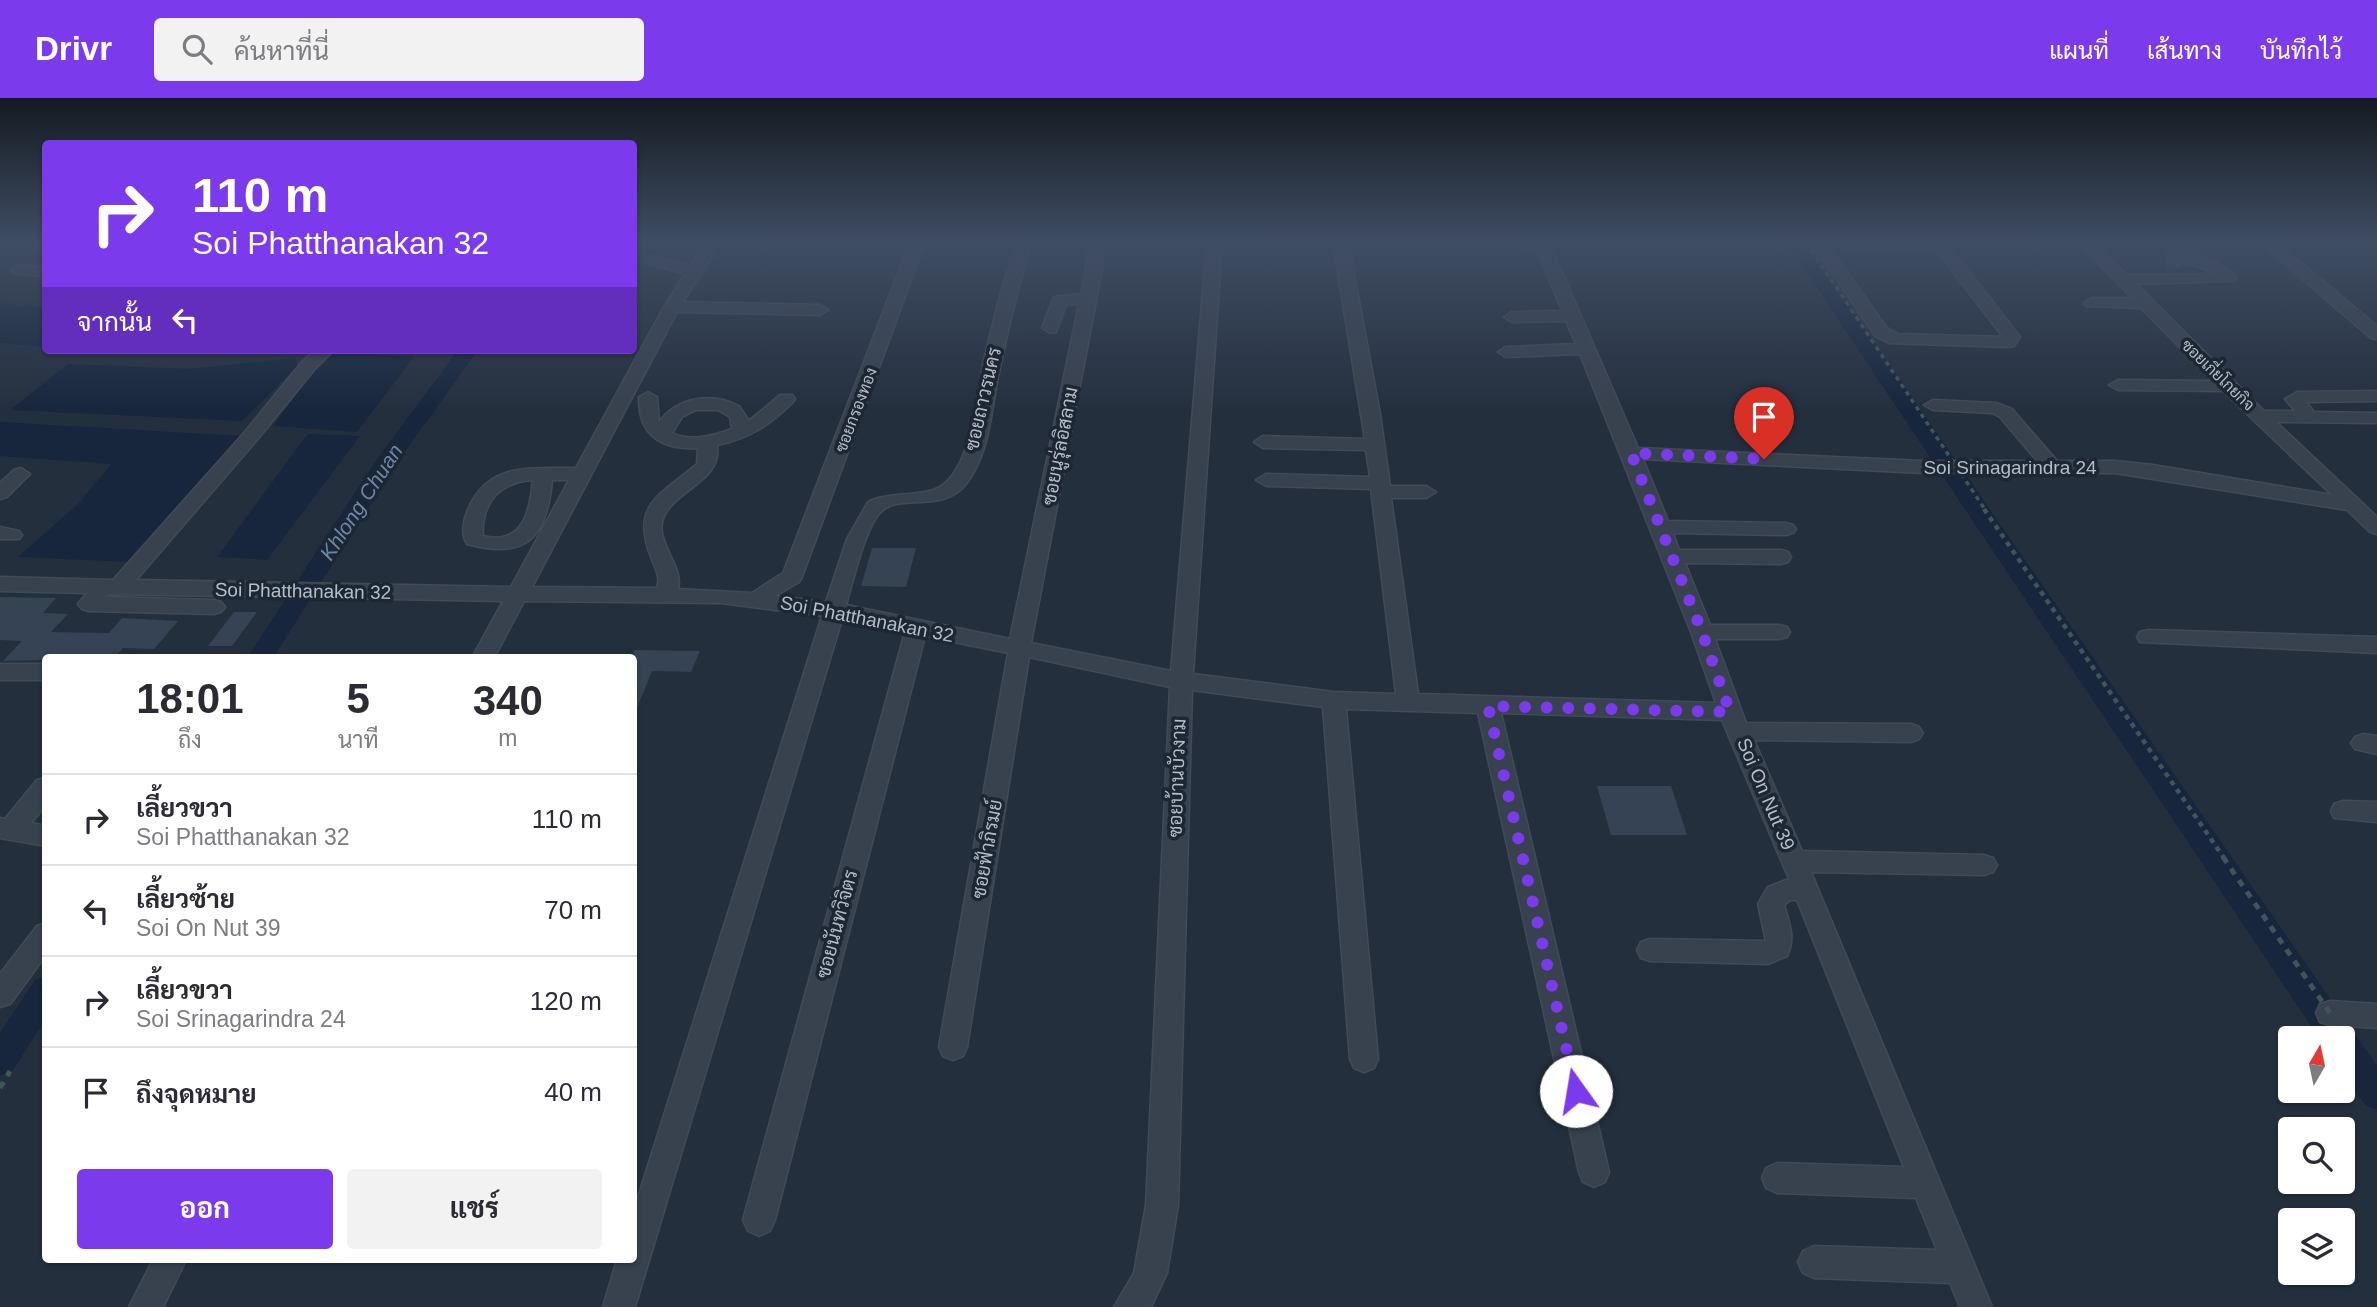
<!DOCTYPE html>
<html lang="th">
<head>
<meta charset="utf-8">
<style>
	body { margin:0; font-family:Helvetica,Sarabun,sans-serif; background:#f2f2f3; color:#2b2b33; height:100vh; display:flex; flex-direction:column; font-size:26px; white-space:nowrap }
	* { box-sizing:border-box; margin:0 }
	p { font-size:23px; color:#7c7c81 }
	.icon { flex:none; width:38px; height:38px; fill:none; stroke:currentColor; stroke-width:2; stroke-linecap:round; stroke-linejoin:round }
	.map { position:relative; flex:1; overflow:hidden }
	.drawer { position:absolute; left:42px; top:556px; width:595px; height:609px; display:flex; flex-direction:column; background:#fff; border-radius:7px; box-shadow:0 2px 5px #0004 }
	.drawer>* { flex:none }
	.banner { position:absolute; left:42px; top:42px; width:595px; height:214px; border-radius:7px; box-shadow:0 2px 5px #0004; background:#7c3aed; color:#fff; overflow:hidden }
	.needle { width:46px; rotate:9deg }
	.controls { position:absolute; left:2278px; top:928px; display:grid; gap:14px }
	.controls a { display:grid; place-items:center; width:77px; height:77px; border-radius:7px; background:#fff; box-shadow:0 2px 5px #0004; font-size:35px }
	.pin { position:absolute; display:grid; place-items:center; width:60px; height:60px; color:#fff; margin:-72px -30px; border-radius:50% 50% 50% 0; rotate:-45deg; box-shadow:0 0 7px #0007 }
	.pin .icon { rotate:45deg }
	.me { position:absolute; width:77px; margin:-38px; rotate:347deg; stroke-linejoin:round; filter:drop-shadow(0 0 5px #0008) }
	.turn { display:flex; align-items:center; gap:24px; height:147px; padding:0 35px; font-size:32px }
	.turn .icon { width:91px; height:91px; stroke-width:2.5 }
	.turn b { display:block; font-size:49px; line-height:60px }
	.then { display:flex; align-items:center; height:66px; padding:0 35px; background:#0003; gap:14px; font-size:26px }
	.eta { display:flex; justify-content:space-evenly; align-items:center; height:119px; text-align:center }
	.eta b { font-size:42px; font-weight:700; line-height:49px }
	.button { display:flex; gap:14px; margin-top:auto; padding:14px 35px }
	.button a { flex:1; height:80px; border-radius:7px; background:#7c3aed; color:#fff; font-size:28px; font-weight:700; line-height:80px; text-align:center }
	.button a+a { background:#f2f2f3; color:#2b2b33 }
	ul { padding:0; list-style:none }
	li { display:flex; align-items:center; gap:21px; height:91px; padding:0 35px; border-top:2px solid #e1e1e2 }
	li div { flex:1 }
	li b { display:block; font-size:26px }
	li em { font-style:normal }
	header { display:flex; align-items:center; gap:42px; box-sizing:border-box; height:98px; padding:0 35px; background:#7c3aed; color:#fff }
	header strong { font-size:33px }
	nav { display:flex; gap:38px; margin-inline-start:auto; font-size:24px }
	.search { width:490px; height:63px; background:#f2f2f3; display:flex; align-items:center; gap:18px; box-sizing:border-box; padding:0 24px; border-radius:7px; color:#7c7c81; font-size:26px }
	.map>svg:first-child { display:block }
</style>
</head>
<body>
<header>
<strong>Drivr</strong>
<div class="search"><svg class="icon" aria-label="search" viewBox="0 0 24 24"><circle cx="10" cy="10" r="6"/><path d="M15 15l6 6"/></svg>ค้นหาที่นี่</div>
<nav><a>แผนที่</a><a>เส้นทาง</a><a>บันทึกไว้</a></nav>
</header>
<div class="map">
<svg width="2377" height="1209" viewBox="0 0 2377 1209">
	<rect width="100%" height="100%" fill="#242f3e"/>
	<g fill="#17263c">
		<path d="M0 205 45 210V249L0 245Z"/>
		<path d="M334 254 414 259 357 334 273 328 326 256Z"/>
		<path d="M295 260 298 268 242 323 10 312 68 266 190 271Z"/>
		<path d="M0 324 243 338 131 464 18 459 78 406 111 366 0 358Z"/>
		<path d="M310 336 360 338 267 462 217 459 306 338Z"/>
	</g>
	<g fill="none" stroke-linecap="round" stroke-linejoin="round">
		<g fill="#17263c" fill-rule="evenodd">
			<path d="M1786 144H1804L2377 968V1012L2365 1007 2343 975V940H2319Z"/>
			<path d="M458 252H478L398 363 273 560H247L377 361Z"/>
			<path d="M46 878V920L12 974 0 978V935L35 882Z"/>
		</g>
	</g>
	<g fill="#364354">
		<path d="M872 450H916L906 489 861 488Z"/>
		<path d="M0 499 56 500 43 515 68 516 51 534 109 535 122 520 178 523 154 551 123 550 114 560 3 563 22 543 0 542Z"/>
		<path d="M234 514H257L232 548H208Z"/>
		<path d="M634 552 700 553 691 574 652 573 634 617Z"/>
		<path d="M1597 688H1671L1687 737H1611Z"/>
	</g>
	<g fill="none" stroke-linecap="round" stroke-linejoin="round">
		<path stroke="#3a4453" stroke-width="18" stroke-dasharray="18 9" stroke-linecap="butt" d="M2166 161 2180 160"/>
		<g stroke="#414a57" stroke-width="3">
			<g id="minor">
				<path d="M706 144H721L683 204 820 207 828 212 820 217 677 214 532 489 657 490C661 479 655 470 651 459 630 406 661 397 697 366L698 350C662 352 638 338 639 299L648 294 657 299 659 324C677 299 712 294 739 308L749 323 780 297H792L795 301 792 305C770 327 748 341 717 347 722 381 683 389 667 413 648 439 685 466 678 491L752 495 783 475 910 144H925L802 479 799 484 775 498 826 504 847 441 868 404C892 392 927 401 945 385 973 362 977 293 985 258 994 220 1004 182 1016 144H1031C1019 187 1008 230 999 274 991 311 990 356 966 386 941 416 902 395 882 413 866 425 852 487 846 507L1010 541 1079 206 1066 207 1056 234 1050 235 1042 230 1054 199 1081 196 1087 166 1086 144H1100L1103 166 1031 545 1171 573 1207 144H1222L1193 576 1334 594 1396 596 1371 391 1266 388 1256 382 1266 376 1370 379 1366 352 1263 350 1254 344 1263 338 1365 341 1333 144H1348L1380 316 1390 388H1426L1436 394 1426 400H1391L1418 596 1716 605 1691 534 1580 256 1506 259 1498 254 1506 249 1576 246 1566 223 1512 224 1504 219 1512 214 1562 213 1534 144H1549L1638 350 1923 363H2037L2000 319 1992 315 1933 312 1924 307 1933 302 1996 305 2012 311 2057 363H2115L2153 367 2332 397 2223 293 2118 292 2109 287 2118 282 2213 283 2141 210 2086 208 2084 205 2092 200H2132L2078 144H2093L2127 177 2213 176C2197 164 2183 169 2172 160 2190 144 2220 166 2235 177L2237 180 2235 183 2136 186 2264 313H2295L2285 301 2297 294 2377 293V303L2306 304 2314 314 2377 315V325L2276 324 2377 419V436L2370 434 2347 412 2115 375H1923L1643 361 1668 423 1786 425 1793 427 1796 431 1793 435 1786 437 1673 435 1679 452H1781L1788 454 1791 459 1788 464 1781 466 1685 465 1710 527H1779L1787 529 1790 534 1787 539 1779 541H1715L1746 625 1911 626 1919 629 1923 635 1919 641 1911 644 1754 642 1802 753 1984 757 1993 760 1997 767 1993 774 1984 777 1811 774 1992 1209H1960L1950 1185 1814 1180 1803 1175 1798 1164 1803 1153 1814 1148 1937 1152 1916 1100 1777 1095 1766 1090 1762 1080 1766 1070 1777 1065 1904 1069 1797 802H1790L1784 807C1789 825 1796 840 1787 858L1768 866 1650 863 1641 860 1637 852 1641 844 1650 841 1766 843 1758 806 1768 789 1789 781 1722 622 1501 615 1609 1074 1605 1084 1594 1089 1583 1084 1579 1074 1478 615 1346 611 1378 961 1374 970 1364 974 1354 970 1350 961 1323 609 1192 592 1178 1107 1167 1175 1151 1209H1114L1134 1175 1146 1107 1170 589 1029 559 967 949 963 958 953 962 943 958 939 949 1008 555 925 538 775 1122 770 1133 759 1138 748 1133 743 1122 905 534 842 521 635 1209H603L617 1162H634V1112L822 518 721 505 524 503 494 560H472L503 503 109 496 106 499 214 502 221 504 225 509 221 514 214 516 89 513 82 511 78 506 87 495 0 493V479L113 482 244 335 302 264 316 252H334L314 272 256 343 136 482 511 489 569 382H552C547 440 526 462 467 446 461 437 463 425 467 414 487 363 530 371 576 370L664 209 685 176 646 165 643 162 651 157 690 168ZM696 312H718L730 319 732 331C713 338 691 344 672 335L682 319ZM533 382C530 413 523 448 483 438 481 404 500 384 533 382Z"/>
				<path d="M1811 144H1946L2020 239 2014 248 2008 249 1889 245 1875 238ZM1829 149 1935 150 2003 239 1898 236 1887 230Z"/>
				<path d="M2259 144H2276L2377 228V241L2371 240Z"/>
				<path d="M19 167 46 169V179L13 175 11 172Z"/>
				<path d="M21 370 30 376 7 399 0 401V385L14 372Z"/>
				<path d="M0 429 19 433 22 437 19 441H0Z"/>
				<path d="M2148 532 2377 539V555L2140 544 2137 539 2140 534Z"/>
				<rect x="0" y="566" width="46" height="16"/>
				<path d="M2363 636 2377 638V656L2355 651 2351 645 2355 639Z"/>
				<path d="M46 680V707L31 725 46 728V748L0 740V720L5 721 37 682Z"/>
				<path d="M2343 703 2377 704V724L2334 720 2331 713 2334 706Z"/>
				<path d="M46 825V857L10 906 0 909V876L37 828Z"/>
				<path d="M2330 903 2377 906V930L2330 927 2320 924 2316 915 2320 906Z"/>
				<path d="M153 1162H186L163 1209H129Z"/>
			</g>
		</g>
		<path stroke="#3f5557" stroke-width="5" stroke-dasharray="7 7" stroke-linecap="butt" d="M0 990 10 973"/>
		<use href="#minor" fill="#38414e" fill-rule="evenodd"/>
		<path stroke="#3f5557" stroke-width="3.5" stroke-dasharray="4.5 4.5" stroke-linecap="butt" d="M1806 144 1986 413"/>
		<path stroke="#3f5557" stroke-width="4.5" stroke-dasharray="5 5" stroke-linecap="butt" d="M1984 411 2224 760"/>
		<path stroke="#3f5557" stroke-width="5" stroke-dasharray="7 7" stroke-linecap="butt" d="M2223 759 2330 915"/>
	</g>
	<linearGradient id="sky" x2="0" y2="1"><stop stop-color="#141a22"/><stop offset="0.46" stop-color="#3f4d63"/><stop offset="1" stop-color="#3f4d63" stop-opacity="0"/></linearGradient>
	<rect width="2377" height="313" fill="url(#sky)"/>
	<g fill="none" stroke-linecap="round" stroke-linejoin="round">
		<path stroke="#7c3aed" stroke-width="12" stroke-dasharray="0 21.6" d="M1576 993 1488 608 1730 614 1702 534 1631 355 1764 361"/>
	</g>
	<g text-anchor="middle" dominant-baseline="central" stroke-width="7" stroke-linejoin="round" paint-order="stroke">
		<g font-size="16" fill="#b4bcc9" stroke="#1d2633">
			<text transform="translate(2218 277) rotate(44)">ซอยเกี่ยโกยกิจ</text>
			<text transform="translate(856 312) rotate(-69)">ซอยกรองทอง</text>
		</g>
		<g font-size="19" fill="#b4bcc9" stroke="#1d2633">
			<text transform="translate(983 301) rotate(-77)">ซอยถาวรนคร</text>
			<text transform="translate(1060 348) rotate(-79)">ซอยนูรุ่ลอิสลาม</text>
			<text x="2010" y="369">Soi Srinagarindra 24</text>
			<text transform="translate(303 493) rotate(1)">Soi Phatthanakan 32</text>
			<text transform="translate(867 521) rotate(11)">Soi Phatthanakan 32</text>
			<text transform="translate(1177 680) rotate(-88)">ซอยบ้านบัวงาม</text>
			<text transform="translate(1766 696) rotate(67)">Soi On Nut 39</text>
			<text transform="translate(987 751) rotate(-80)">ซอยฟ้าภิรมย์</text>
			<text transform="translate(837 826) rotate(-75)">ซอยนันทวิจิตร</text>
		</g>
		<g font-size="21" font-style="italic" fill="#6d86a8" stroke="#1d2633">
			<text transform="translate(361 404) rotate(-57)">Khlong Chuan</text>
		</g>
	</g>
</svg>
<div class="controls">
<a><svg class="needle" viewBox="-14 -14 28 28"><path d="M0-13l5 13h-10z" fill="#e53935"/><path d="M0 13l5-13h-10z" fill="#7c7c81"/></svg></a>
<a><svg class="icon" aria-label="search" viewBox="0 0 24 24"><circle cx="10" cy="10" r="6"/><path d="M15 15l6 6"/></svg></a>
<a><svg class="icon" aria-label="layers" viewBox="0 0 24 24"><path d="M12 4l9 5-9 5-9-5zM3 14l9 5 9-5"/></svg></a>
</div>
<div class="pin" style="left:1764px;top:361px;background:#d93025"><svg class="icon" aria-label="arrive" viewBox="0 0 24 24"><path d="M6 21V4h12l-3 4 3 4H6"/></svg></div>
<svg class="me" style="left:1576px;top:993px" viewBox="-20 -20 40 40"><circle r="19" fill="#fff"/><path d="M0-13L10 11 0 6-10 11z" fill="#7c3aed"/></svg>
<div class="banner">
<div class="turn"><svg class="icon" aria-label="right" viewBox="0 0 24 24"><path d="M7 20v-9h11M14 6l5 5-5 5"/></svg><div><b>110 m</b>Soi Phatthanakan 32</div></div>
<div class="then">จากนั้น<svg class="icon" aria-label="left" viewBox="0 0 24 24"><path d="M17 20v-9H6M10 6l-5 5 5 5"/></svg></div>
</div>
<section class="drawer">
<div class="eta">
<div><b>18:01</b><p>ถึง</p></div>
<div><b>5</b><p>นาที</p></div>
<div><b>340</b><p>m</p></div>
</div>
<ul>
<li><svg class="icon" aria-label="right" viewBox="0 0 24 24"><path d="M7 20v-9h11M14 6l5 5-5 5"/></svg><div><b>เลี้ยวขวา</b><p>Soi Phatthanakan 32</p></div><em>110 m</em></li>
<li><svg class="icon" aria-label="left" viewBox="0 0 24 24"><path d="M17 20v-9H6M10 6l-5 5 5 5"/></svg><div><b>เลี้ยวซ้าย</b><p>Soi On Nut 39</p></div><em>70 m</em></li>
<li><svg class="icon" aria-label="right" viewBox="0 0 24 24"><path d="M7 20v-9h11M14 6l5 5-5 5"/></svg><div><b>เลี้ยวขวา</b><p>Soi Srinagarindra 24</p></div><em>120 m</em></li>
<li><svg class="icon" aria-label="arrive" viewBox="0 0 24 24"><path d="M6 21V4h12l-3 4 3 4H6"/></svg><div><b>ถึงจุดหมาย</b></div><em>40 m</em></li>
</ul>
<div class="button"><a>ออก</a><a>แชร์</a></div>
</section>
</div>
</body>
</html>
